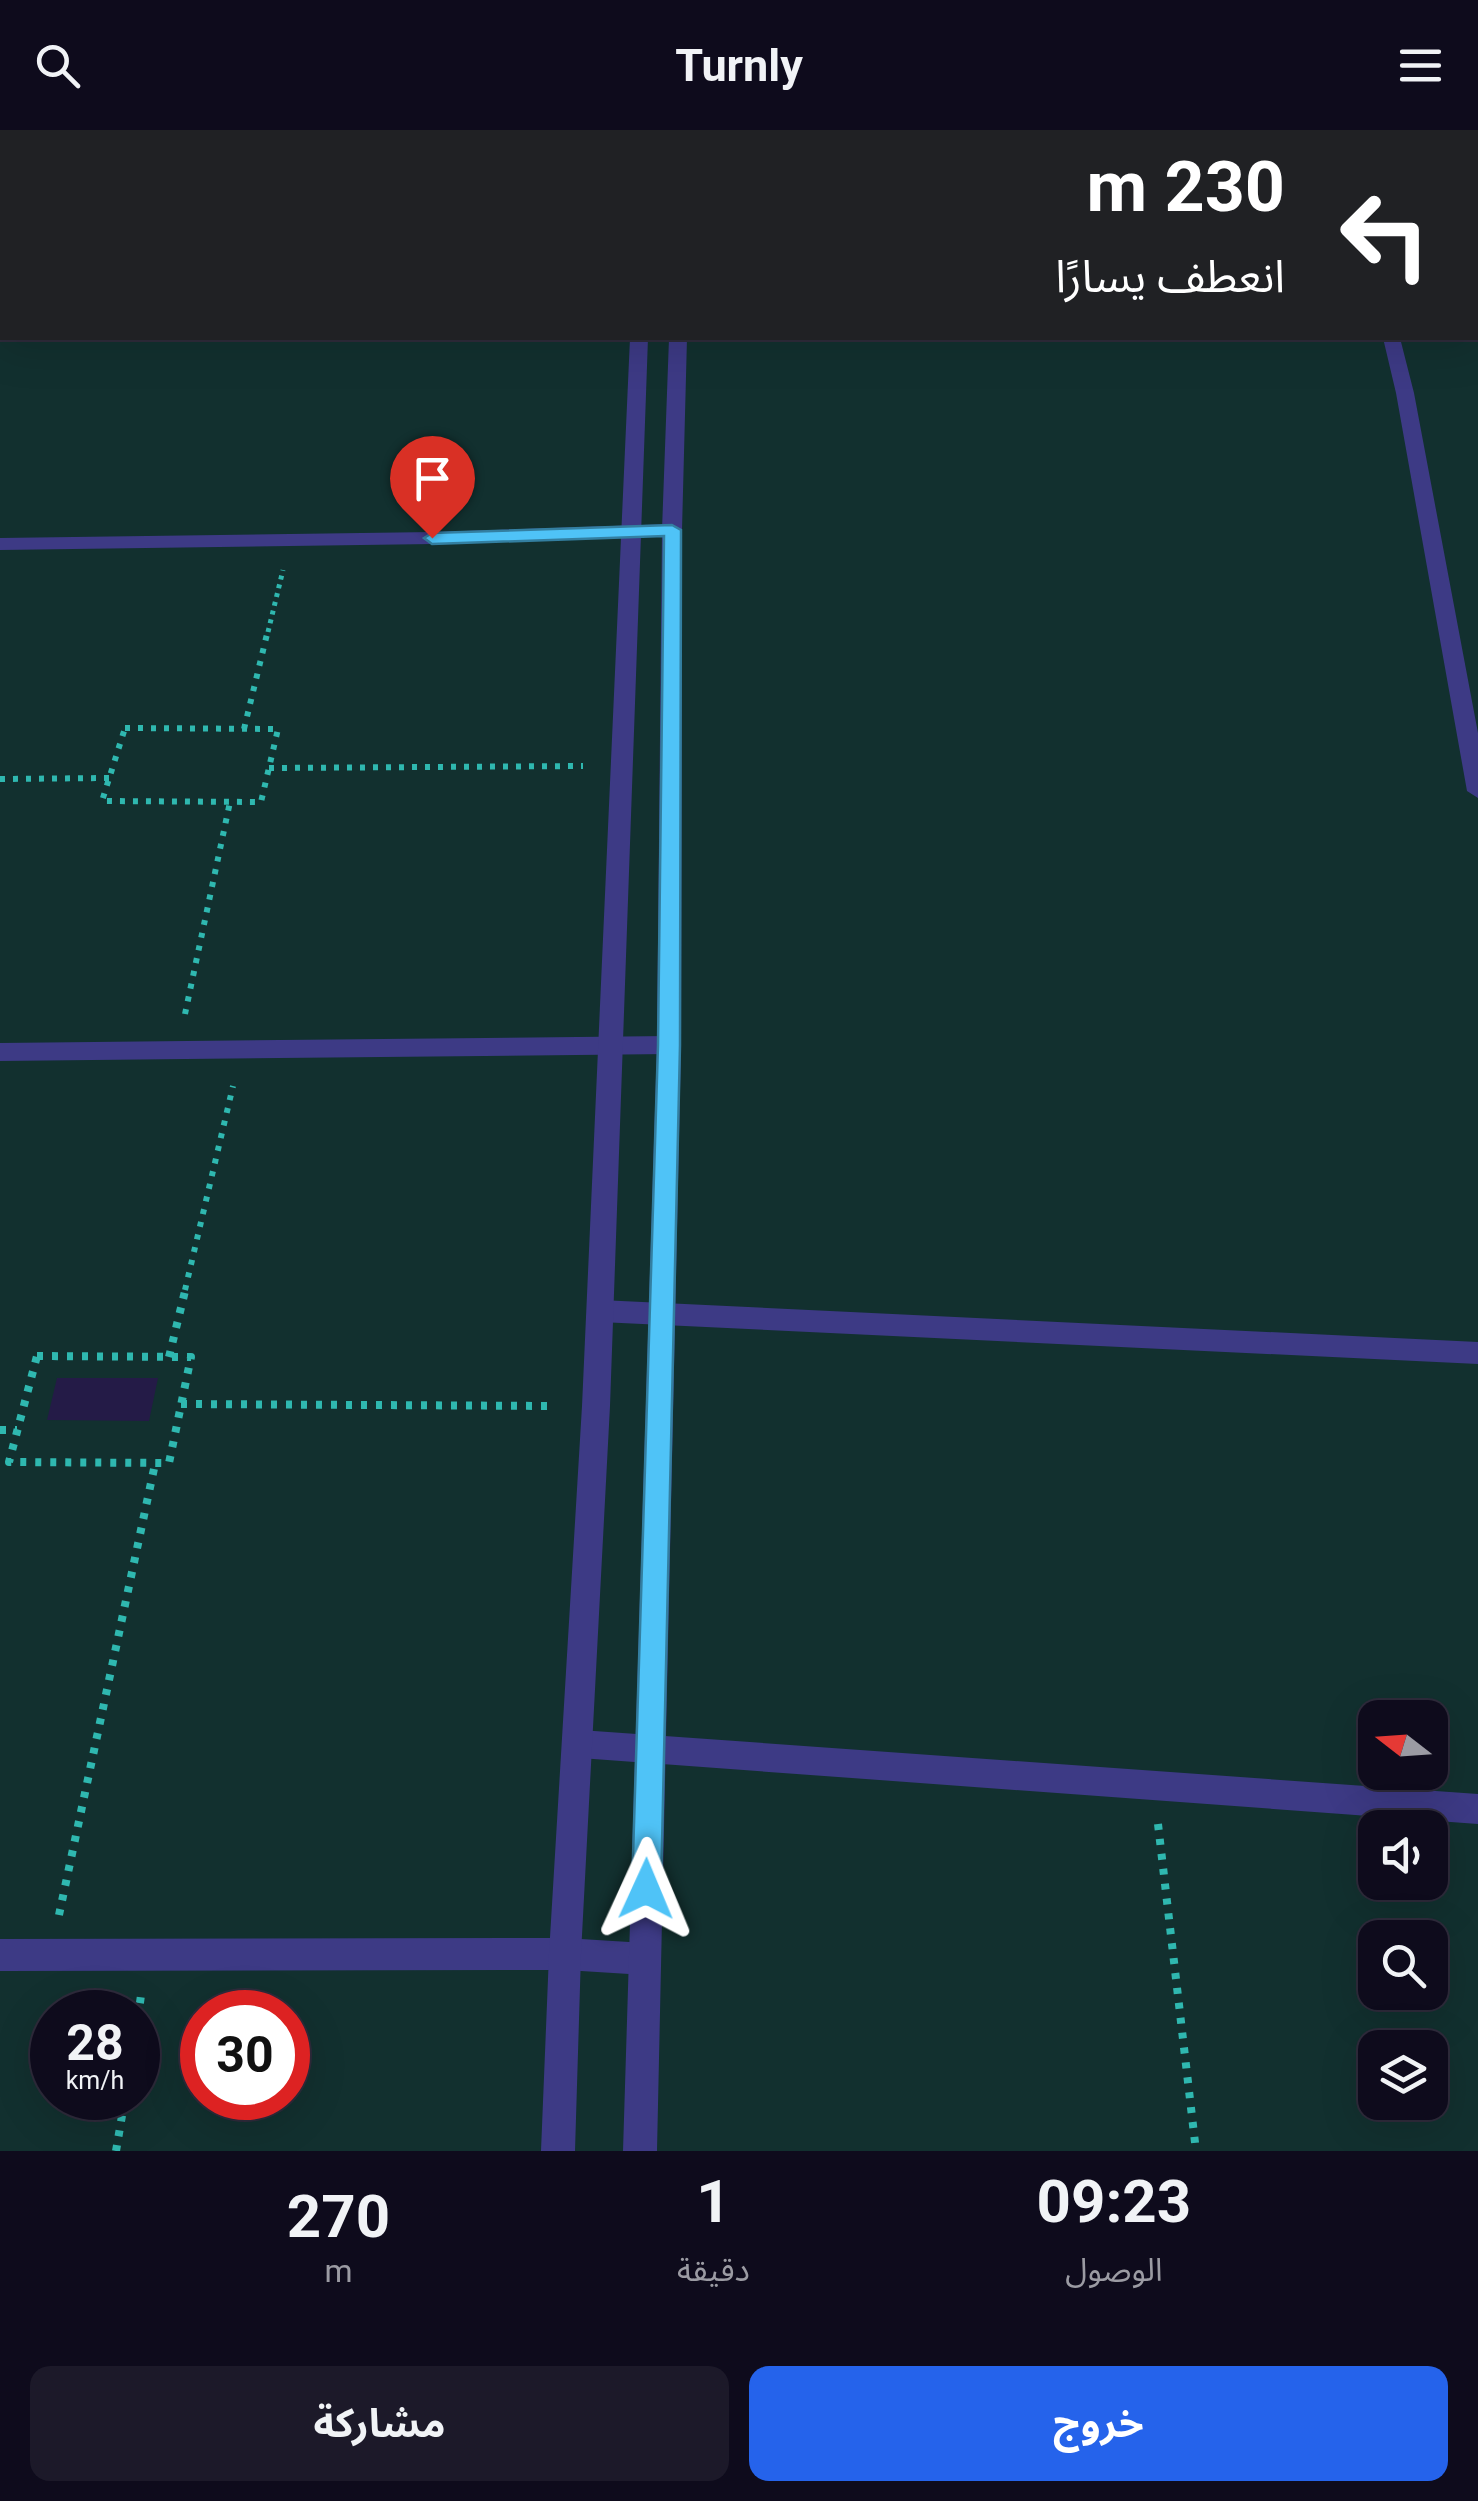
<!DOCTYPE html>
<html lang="ar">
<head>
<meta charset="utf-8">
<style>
	body { margin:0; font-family:Roboto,"Noto Sans Arabic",sans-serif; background:#1c1929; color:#f1f3f6; direction:rtl; height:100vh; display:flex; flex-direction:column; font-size:38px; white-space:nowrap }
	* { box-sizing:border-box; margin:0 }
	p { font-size:32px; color:#9b9ba3 }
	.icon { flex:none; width:55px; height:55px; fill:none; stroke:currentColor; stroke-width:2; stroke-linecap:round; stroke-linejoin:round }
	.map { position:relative; height:2021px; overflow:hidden; direction:ltr }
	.side { display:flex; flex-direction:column; background:#0e0b1c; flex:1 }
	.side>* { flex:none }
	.hud { position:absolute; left:0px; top:0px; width:1480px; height:210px; box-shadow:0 10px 40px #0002,0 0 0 2px #2e2b3b; direction:rtl; background:#202124; color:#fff; overflow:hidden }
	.needle { width:65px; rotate:287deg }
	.fabs { position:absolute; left:1358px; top:1570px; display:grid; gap:20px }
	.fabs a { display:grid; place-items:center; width:90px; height:90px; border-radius:20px; background:#0e0b1c; box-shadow:0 10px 40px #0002,0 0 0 2px #2e2b3b; font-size:50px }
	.speed { position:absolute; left:30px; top:1860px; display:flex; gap:20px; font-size:50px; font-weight:700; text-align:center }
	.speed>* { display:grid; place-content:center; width:130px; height:130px; border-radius:50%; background:#0e0b1c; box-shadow:0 10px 40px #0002,0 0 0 2px #2e2b3b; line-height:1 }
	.speed small { font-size:25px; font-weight:400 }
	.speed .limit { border:15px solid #d22; background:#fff; color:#111 }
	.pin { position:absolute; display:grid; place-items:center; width:85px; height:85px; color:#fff; margin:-102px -42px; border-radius:50% 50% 50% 0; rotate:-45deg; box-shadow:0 0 10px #0007 }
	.pin .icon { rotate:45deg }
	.me { position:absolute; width:110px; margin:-55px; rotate:1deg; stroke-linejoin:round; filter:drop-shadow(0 0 8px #0008) }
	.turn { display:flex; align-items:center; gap:35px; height:210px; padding:0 30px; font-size:45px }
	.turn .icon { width:130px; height:130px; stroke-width:2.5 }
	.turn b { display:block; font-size:70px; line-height:85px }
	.eta { display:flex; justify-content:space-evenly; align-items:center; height:170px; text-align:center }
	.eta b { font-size:60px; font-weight:700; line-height:70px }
	.primary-button { display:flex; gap:20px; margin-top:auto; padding:20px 30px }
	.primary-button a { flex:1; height:115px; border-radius:20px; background:#2563eb; color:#fff; font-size:40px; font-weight:700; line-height:115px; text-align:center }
	.primary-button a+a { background:#1c1929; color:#f1f3f6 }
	header { display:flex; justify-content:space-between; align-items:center; height:130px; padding:0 30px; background:#0e0b1c; font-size:45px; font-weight:700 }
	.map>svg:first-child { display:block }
</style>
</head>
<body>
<header><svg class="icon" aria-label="menu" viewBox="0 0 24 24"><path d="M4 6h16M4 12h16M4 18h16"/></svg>Turnly<svg class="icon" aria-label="search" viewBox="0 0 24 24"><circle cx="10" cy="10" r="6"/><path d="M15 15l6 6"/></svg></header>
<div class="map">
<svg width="1478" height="2021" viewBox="0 0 1478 2021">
	<rect width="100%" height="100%" fill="#130f26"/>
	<path fill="#12302f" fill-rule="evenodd" d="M0 0H1478V2021H0ZM2 2H1478V208H2ZM1375 1588H1430V1642H1375ZM1375 1698H1430V1752H1375ZM1375 1808H1430V1862H1375ZM52 1882H138V1968H52ZM202 1882H288V1968H202ZM1375 1918H1430V1972H1375Z"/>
	<path fill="#241b47" d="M57 1248H158L149 1291 47 1290Z"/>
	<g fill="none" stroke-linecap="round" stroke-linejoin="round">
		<path stroke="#2fb8b0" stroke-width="5" stroke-dasharray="4 5" stroke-linecap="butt" d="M268 502 283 440"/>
		<g stroke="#2fb8b0" stroke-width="6" stroke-dasharray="5 8" stroke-linecap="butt">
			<path d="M125 598 278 599 261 672 102 671Z"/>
			<path d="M244 599 268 500"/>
			<path d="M269 638 583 636"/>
			<path d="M0 649 109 648"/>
			<path d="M185 884 230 672"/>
			<path d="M185 1160 233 956"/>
		</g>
		<g stroke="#2fb8b0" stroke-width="8" stroke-dasharray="6 9" stroke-linecap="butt">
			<path d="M37 1226 191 1227 169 1333 9 1332Z"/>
			<path d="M169 1227 186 1157"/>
			<path d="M181 1274 555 1276"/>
			<path d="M0 1300H17"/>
			<path d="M1158 1694 1196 2021"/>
			<path d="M59 1785 155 1334"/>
			<path d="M138 1888 141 1865"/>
			<path d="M116 2021 125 1968"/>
		</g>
		<g fill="#3d3a85" fill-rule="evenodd">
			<path d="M390 0H410L412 2H392Z"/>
			<path d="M1335 0H1351V2H1336Z"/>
			<rect x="0" y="53" width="2" height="10"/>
			<path d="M1383 208H1400L1414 263 1478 603V668L1467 661 1396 263Z"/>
			<path d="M672 394 679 396V404L433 414 0 420V408L433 402Z"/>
			<path d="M669 906 681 915 669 924 0 931V913Z"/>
			<path d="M600 1170 1478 1212V1234L600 1192 591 1189 587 1181 591 1173Z"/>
			<path d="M580 1600 1478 1664V1694L580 1628 569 1624 565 1614 569 1604Z"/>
			<path d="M565 1808 645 1813 657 1818 661 1829 657 1840 645 1845 565 1840 0 1841V1809Z"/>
		</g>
		<g fill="#3d3a85" fill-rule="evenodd">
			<path d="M641 0H657V2H642Z"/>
			<path d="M674 0H690V2H675Z"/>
			<path d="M630 208H648L610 1276 581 1824 575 2021H541L549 1824 582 1276Z"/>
			<path d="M669 208H687L682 400 681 915 657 2021H623L657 915 662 400Z"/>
		</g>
	</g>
	<path fill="#4fc3f7" stroke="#337fa1" stroke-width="2.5" d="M672 395 681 400 680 915 661 1759 657 1769 646 1773 636 1769 632 1759 658 915 664 406 432 414 424 408 432 403Z"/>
</svg>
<div class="fabs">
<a><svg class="needle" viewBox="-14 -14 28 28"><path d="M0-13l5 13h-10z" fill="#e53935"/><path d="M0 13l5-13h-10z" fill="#9b9ba3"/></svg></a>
<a><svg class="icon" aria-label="sound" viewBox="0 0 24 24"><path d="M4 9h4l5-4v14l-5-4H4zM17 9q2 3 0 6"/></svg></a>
<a><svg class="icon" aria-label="search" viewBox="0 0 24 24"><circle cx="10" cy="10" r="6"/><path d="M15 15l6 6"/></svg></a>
<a><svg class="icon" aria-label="layers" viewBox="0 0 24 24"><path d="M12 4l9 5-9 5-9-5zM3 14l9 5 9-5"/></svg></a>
</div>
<div class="speed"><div>28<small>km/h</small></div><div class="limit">30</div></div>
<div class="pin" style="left:432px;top:408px;background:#d93025"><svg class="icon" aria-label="arrive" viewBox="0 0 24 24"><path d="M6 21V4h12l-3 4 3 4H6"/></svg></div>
<svg class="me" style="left:646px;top:1759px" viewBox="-20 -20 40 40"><path d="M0-17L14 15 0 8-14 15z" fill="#4fc3f7" stroke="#fff" stroke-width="4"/></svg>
<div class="hud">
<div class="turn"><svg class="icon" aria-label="left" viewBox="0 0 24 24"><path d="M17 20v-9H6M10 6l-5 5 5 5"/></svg><div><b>230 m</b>انعطف يسارًا</div></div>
</div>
</div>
<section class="side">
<div class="eta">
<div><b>09:23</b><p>الوصول</p></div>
<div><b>1</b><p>دقيقة</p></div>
<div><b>270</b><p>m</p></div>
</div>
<div class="primary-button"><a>خروج</a><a>مشاركة</a></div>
</section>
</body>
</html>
